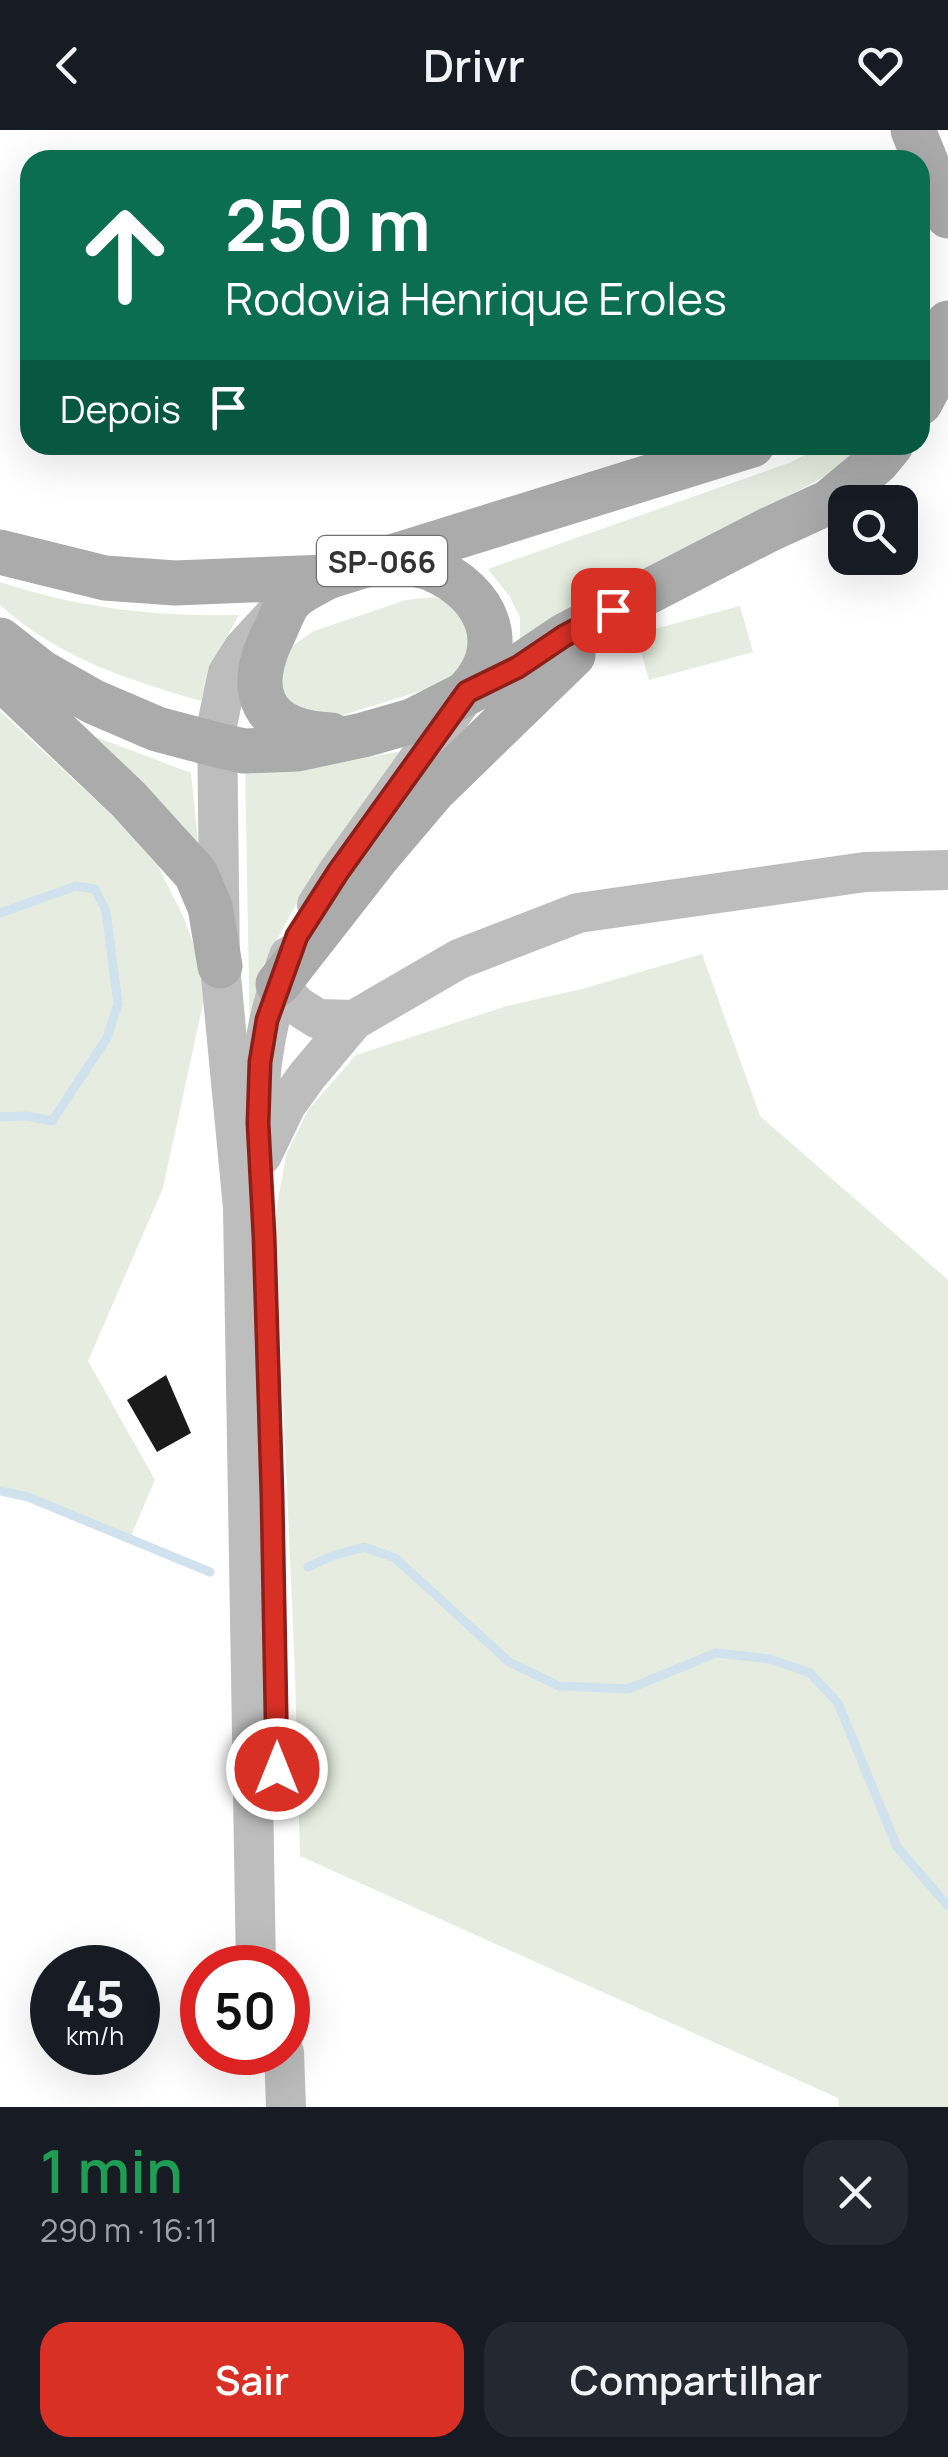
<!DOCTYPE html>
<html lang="pt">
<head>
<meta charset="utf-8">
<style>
	body { margin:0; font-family:Manrope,sans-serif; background:#242831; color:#f1f3f6; height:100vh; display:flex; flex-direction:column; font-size:38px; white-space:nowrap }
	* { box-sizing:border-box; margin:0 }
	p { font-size:32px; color:#9ea1a6 }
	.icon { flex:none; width:55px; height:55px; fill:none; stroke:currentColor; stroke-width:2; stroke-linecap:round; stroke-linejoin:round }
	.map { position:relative; height:1977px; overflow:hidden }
	.details { display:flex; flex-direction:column; background:#171b24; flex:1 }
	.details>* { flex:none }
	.hud { position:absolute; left:20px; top:20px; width:910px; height:305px; border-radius:30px; box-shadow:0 10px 40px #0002; background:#0b6e4f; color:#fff; overflow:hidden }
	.fabs { position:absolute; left:828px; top:355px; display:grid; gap:20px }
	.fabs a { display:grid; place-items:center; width:90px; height:90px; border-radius:20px; background:#171b24; box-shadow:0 10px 40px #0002; font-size:50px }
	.speed { position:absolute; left:30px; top:1815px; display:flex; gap:20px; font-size:50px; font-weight:700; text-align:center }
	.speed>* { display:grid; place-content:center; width:130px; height:130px; border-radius:50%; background:#171b24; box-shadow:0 10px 40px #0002; line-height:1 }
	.speed small { font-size:25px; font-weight:400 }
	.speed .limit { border:15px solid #d22; background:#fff; color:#111 }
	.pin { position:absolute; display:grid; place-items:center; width:85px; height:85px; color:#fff; margin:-42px; border-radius:20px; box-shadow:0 5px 15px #0006 }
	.me { position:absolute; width:110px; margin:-55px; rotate:0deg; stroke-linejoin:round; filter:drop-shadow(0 0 8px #0008) }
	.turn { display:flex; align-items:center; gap:35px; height:210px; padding:0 40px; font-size:45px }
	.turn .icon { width:130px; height:130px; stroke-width:2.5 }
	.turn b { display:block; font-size:70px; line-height:85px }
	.then { display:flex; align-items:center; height:95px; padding:0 40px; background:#0003; gap:20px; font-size:38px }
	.round { display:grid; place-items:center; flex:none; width:105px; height:105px; border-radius:30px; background:#242831 }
	.summary { display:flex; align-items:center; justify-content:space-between; height:170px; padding:0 40px }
	h1 { font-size:60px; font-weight:600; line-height:75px; color:#1e9e55 }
	.action { display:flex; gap:20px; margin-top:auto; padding:20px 40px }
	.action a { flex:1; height:115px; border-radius:30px; background:#d93025; color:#fff; font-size:40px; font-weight:600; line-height:115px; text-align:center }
	.action a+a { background:#242831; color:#f1f3f6 }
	header { display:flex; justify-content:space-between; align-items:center; height:130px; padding:0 40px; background:#171b24; font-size:45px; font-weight:600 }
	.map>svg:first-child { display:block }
</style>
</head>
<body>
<header><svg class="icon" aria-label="back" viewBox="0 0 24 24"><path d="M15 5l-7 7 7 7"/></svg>Drivr<svg class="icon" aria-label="heart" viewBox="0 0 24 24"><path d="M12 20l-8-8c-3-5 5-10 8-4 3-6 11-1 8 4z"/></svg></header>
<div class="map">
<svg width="948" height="1977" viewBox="0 0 948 1977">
	<rect width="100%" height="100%" fill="#fff"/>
	<g fill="#e6ecdf">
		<path d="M824 315H867L833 342 557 490 520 523V488L510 467 488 439 789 333Z"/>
		<path d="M0 452C78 478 157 487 239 485L212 532 201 571C126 549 61 529 0 475Z"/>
		<path d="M434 467C470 481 468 491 471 526L446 553 340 586 309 588 276 561 285 521 314 501 406 470Z"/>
		<path d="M740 476 753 522 649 550 636 504Z"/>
		<path d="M0 581 115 688 158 736 183 786 200 832 205 864 163 1058 88 1231 155 1350 130 1408 28 1367 0 1361Z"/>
		<path d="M96 607 191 643 199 721 167 679Z"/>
		<path d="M413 619 314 743 288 789 262 838 250 916 245 632 338 633Z"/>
		<path d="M702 824 760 986 948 1150V1977H839L838 1968 300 1726 295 1542 275 1088 286 1025 308 980 356 925 507 876 582 859Z"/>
	</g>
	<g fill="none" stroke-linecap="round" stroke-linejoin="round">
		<g stroke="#cfe2ee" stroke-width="9">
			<path d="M0 783 76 756 95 759 106 781 118 874 107 908 52 991 27 986 0 987"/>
			<path d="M0 1361 28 1367 210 1442"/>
			<path d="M308 1437 332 1426 364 1417 395 1428 509 1532 559 1556 628 1559 716 1523 770 1529 810 1543 838 1573 897 1717 948 1776"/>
		</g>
	</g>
	<path fill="#1a1a1a" d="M166 1245 191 1303 157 1322 127 1270Z"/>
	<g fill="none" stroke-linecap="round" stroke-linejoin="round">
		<path stroke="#cdcdcd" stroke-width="5" stroke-dasharray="5 5" stroke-linecap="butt" d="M293 1840 294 1889"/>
		<g stroke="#bdbdbd" stroke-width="40">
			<path d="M317 775 338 742 467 562"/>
			<path d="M278 854 296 875 318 889 354 890"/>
			<path d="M259 1009C256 945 266 886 289 826"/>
			<path d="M262 1025 286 975 307 946 354 890 459 829 578 783 865 742 948 740"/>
			<path d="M256 1838 243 1078 220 836 217 595 228 543 243 519 281 478"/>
			<path d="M284 1922 286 1977"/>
		</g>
		<g stroke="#ababab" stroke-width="45">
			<path d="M913 0 948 86"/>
			<path d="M920 273 939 238 948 193"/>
			<path d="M0 422 105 448 175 453 327 447 752 315"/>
			<path d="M386 431C401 433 418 433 432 439 486 462 512 515 467 562"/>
			<path d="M327 447C317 453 303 459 294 467 285 474 280 490 275 501 244 560 260 602 331 605"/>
			<path d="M0 510 41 542 94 572 157 599 217 615 244 621 297 619 363 605 412 591 518 537 564 506 638 467 768 400 829 372 877 332 891 315"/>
			<path d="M0 547 129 670 196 744 210 777 220 836"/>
			<path d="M278 854 378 726 434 660 573 525"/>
		</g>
	</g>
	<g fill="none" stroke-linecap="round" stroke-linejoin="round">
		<g stroke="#8d1f18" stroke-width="25">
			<path id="route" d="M277 1639 272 1366 264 1106 258 993 260 932 267 890 297 806 338 742 467 562 518 537 564 506 613 480"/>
		</g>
		<use href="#route" stroke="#d93025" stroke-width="18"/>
	</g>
	<g text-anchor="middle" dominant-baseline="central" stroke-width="10" stroke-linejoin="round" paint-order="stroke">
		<rect fill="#fff" stroke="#707070" stroke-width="2.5" x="317" y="406" width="130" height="50" rx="8"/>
		<g font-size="30" font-weight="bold" fill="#333">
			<text x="382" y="431">SP-066</text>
		</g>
	</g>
</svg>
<div class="fabs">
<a><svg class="icon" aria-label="search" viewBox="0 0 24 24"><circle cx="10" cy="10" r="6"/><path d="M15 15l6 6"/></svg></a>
</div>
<div class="speed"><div>45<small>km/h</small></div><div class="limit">50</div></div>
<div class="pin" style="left:613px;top:480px;background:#d93025"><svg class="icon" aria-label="arrive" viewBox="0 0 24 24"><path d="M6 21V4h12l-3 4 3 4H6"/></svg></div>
<svg class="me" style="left:277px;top:1639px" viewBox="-20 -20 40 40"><circle r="17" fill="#d93025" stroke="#fff" stroke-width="3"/><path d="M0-11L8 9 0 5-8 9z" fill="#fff"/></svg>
<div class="hud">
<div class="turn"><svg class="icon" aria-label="ahead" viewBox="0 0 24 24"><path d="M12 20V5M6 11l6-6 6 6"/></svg><div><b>250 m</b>Rodovia Henrique Eroles</div></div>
<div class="then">Depois<svg class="icon" aria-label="arrive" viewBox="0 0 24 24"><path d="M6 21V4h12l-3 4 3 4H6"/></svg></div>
</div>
</div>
<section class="details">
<div class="summary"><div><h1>1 min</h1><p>290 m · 16:11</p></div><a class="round"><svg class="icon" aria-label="close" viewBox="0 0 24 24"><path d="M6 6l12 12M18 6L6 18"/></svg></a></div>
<div class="action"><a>Sair</a><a>Compartilhar</a></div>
</section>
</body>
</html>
